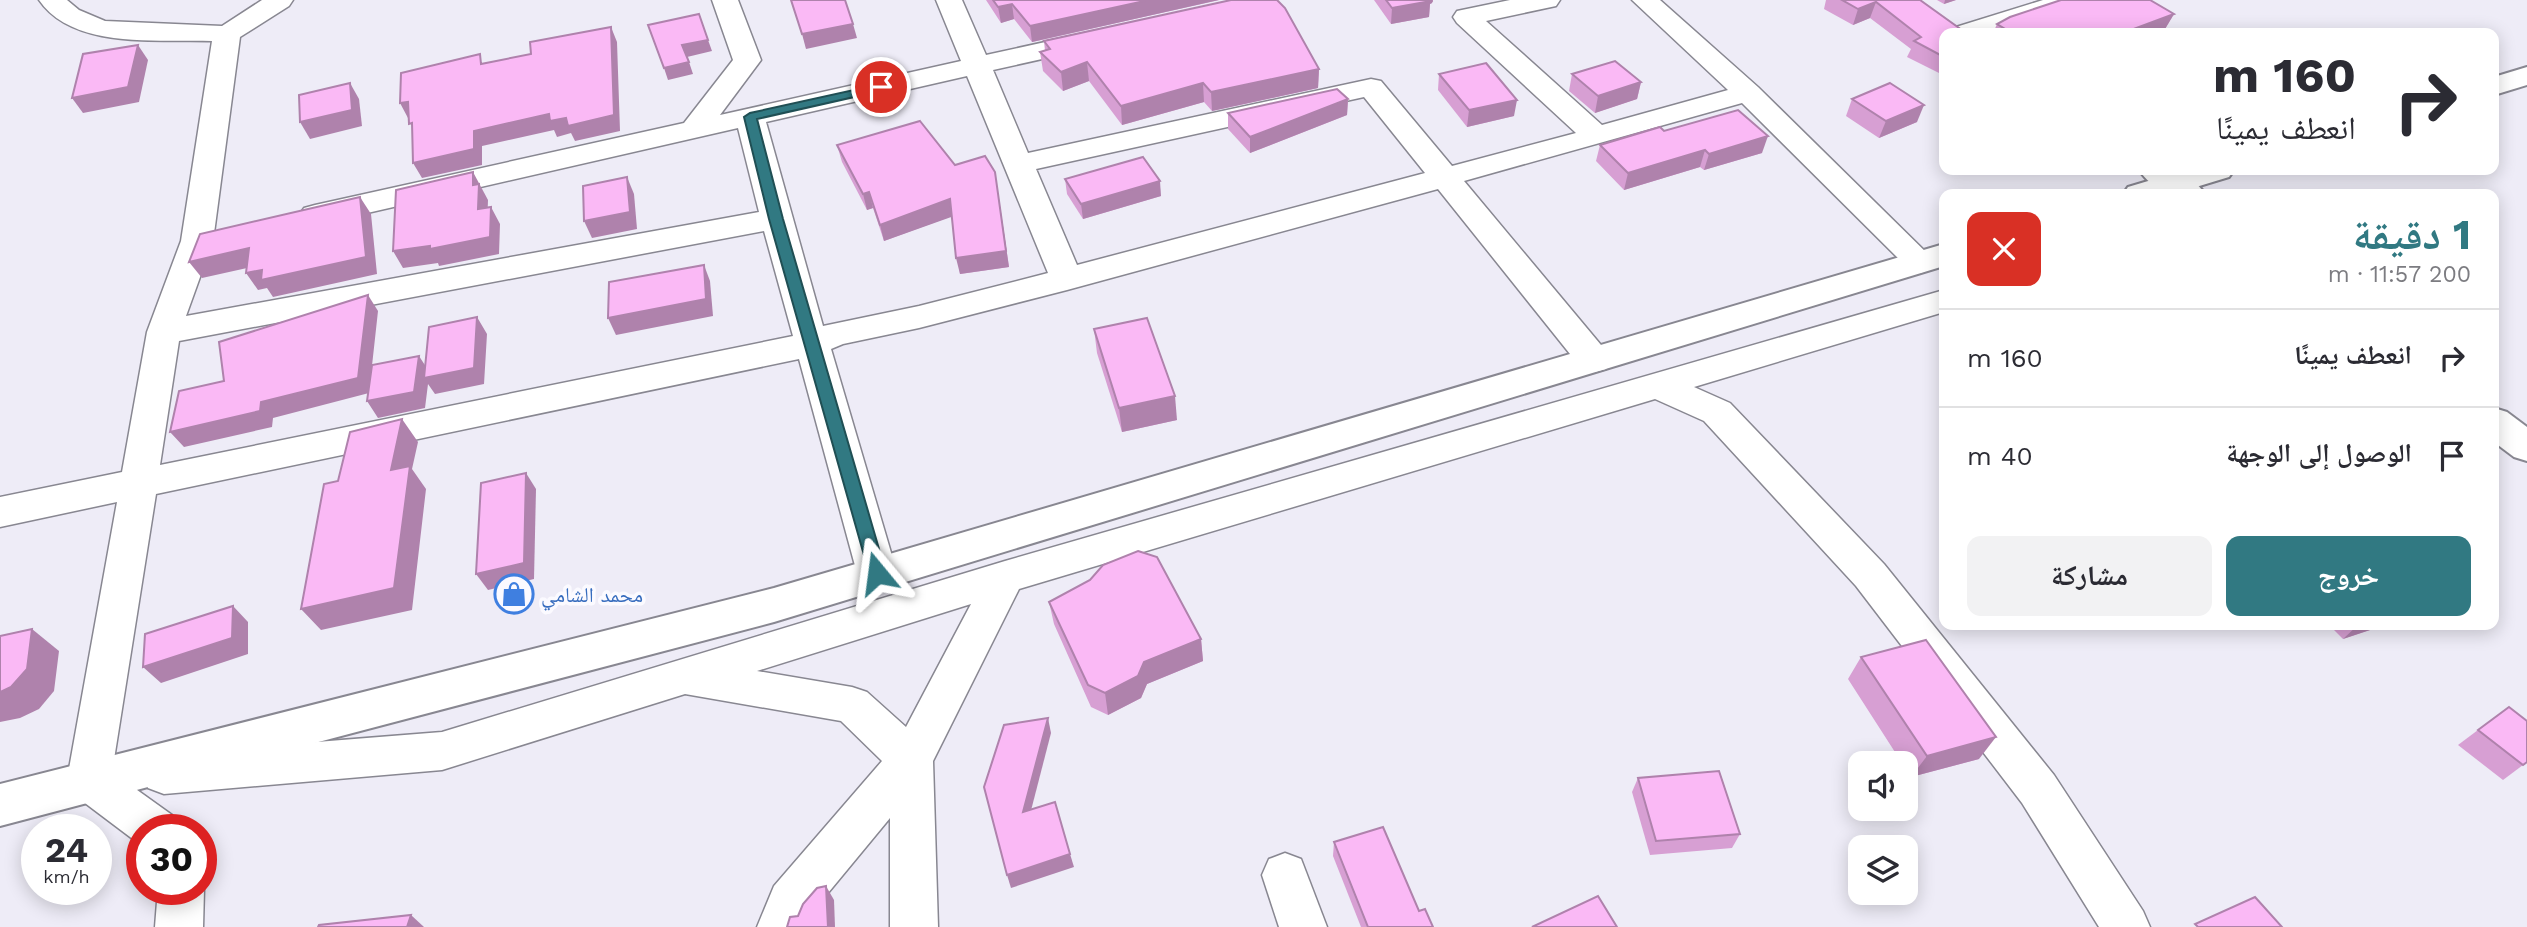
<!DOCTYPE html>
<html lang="ar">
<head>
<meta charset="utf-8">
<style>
	body { margin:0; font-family:"Work Sans","Noto Naskh Arabic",sans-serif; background:#f2f2f3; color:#2b2b33; direction:rtl; height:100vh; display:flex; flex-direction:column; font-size:26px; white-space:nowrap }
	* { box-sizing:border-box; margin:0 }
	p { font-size:23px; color:#7c7c81 }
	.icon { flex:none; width:38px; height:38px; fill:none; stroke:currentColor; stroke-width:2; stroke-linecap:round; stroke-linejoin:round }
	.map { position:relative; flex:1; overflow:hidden; direction:ltr }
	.sheet { position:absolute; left:1939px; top:189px; width:560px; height:441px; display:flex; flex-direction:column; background:#fff; border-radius:14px; box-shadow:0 4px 18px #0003; direction:rtl }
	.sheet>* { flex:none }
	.banner { position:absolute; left:1939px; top:28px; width:560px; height:147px; border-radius:14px; box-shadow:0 4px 18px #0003; direction:rtl; background:#fff; color:#2b2b33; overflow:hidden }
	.controls { position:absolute; left:1848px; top:751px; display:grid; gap:14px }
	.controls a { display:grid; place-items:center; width:70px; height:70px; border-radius:14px; background:#fff; box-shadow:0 4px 18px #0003; font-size:35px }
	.speed { position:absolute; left:21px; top:814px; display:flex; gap:14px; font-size:35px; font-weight:700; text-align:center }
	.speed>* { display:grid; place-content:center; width:91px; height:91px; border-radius:50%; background:#fff; box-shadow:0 4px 18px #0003; line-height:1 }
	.speed small { font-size:18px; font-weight:400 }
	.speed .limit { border:10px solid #d22; background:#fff; color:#111 }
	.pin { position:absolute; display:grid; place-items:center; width:60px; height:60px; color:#fff; margin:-30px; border:4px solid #fff; border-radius:50%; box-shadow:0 2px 7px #0007 }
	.me { position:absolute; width:77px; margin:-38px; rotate:344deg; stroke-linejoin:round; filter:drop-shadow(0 0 5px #0008) }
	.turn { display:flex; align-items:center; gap:24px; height:147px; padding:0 28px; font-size:32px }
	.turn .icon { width:91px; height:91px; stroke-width:2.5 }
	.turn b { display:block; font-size:49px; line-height:60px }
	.round { display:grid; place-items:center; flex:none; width:74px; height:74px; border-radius:14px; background:#f2f2f3 }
	.head { display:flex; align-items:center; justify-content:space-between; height:119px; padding:0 28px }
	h1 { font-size:42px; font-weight:700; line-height:52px; color:#317982 }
	.button { display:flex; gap:14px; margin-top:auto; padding:14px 28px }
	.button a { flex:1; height:80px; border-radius:14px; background:#317982; color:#fff; font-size:28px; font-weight:700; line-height:80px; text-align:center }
	.button a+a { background:#f2f2f3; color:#2b2b33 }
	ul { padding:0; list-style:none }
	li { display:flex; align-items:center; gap:21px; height:98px; padding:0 28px; border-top:2px solid #e1e1e2 }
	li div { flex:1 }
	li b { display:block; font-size:26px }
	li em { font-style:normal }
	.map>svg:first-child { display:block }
</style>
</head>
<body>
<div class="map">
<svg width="2527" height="927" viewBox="0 0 2527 927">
	<rect width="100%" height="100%" fill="#eeecf7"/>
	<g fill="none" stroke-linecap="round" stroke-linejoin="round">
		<g stroke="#888791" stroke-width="3">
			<g id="minor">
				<path d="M39 0H67L79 10 105 21 222 26 262 0H293L289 6 240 37 213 241 186 316 759 212 738 128 315 225 304 222 299 215 304 208 315 205 684 123 733 60 712 0H738L761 60 720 115 961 61 936 0H962L986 55 1095 31 1105 33 1108 39 1105 45 993 70 1028 153 1371 79 1381 81 1452 166 1576 133 1457 23 1453 17 1457 11 1510 0H1560L1556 6 1486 21 1602 125 1728 90 1632 0H1660L1758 87 1936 262 1931 269 1920 273 1909 269 1742 103 1464 181 1606 351 1611 360 1606 369 1594 372 1582 369 1438 189 1067 290 919 328 843 344 831 349 897 573 891 584 877 589 863 584 857 573 799 359 156 494 112 772 172 815 178 830H142V846L73 794 67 780 117 502 0 527V497L122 472 147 332 181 241 212 41C159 39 73 50 39 0ZM967 76 1048 273 919 306 823 326 766 122ZM1364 97 1425 173 1077 265 1036 169ZM764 231 793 336 160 465 179 341Z"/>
				<path d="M2043 0H2083L2079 6 1992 33H1952L1956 27Z"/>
				<path d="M1944 290V312L1694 387 1730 403 1884 564 2054 775 2143 911 2150 927H2099L2022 803 1856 586 1704 421 1655 399 1019 589 933 761 938 927H890V818L809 916 805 927H757L774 886 882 761 841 721 685 694 442 770 164 794 148 788 142 774 148 760 164 754 442 732 1005 561ZM971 604 906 727 867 692 852 687 757 671Z"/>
				<path d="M1285 853 1301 859 1327 927H1279L1262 875 1269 859Z"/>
				<path d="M201 882 204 889 203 927H155L158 889H201Z"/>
			</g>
		</g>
		<g stroke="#888791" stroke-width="4">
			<g id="tertiary">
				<path d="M2139 170C2166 169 2188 169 2205 194 2178 195 2156 195 2139 170Z"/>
				<path d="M2494 408 2507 412 2527 427V461L2514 457 2494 442Z"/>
			</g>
		</g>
		<g stroke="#888791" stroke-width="4">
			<g id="primary">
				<path d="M2527 67V85L2494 95V77Z"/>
				<path d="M2185 170H2234L2229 177 2173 194H2123L2128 187Z"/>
				<path d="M1944 244V266L774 622 0 826V784L774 588Z"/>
			</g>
		</g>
		<use href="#minor" fill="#fff" fill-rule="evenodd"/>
		<use href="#tertiary" fill="#fff" fill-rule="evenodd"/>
		<use href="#primary" fill="#fff" fill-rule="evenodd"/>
	</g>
	<g fill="#d79fd3">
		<path d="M986 0H1219L1032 42 1014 19 1001 23Z"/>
		<path d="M1374 0H1433L1432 3 1430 4 1429 17 1391 24Z"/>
		<path d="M1826 0H1920L1944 33V75H1943L1907 57 1911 49 1870 18 1853 25 1824 9Z"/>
		<path d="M1937 0H1956L1944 4Z"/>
		<path d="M2174 14 2165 29 2155 33H1993L1997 24Z"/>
		<path d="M1044 41 1319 69 1318 88 1212 111 1204 102 1122 125 1089 81 1063 91 1043 71 1040 52 1045 51Z"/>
		<path d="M1439 74 1514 116 1467 127 1438 90Z"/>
		<path d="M1572 74 1641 82 1637 99 1595 113 1569 91Z"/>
		<path d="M1348 99 1347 115 1250 153 1228 129V113Z"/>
		<path d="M1852 99 1917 122 1879 138 1846 116Z"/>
		<path d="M1664 131 1762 153 1704 170 1700 167 1624 190 1596 161 1600 145Z"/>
		<path d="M837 145 995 172 1009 267 960 274 952 216 884 241 873 208 867 210 842 162Z"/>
		<path d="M1065 179 1161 196 1083 219 1067 194Z"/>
		<path d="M1094 329 1177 420 1122 432 1097 353Z"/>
		<path d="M1049 602 1201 639 1203 661 1147 684 1141 698 1108 715 1091 707 1054 624Z"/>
		<path d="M2329 625H2385L2343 639Z"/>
		<path d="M1861 657 1979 759 1911 777 1906 769V763H1902L1848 679Z"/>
		<path d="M2478 730 2527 762 2503 780 2458 745Z"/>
		<path d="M1638 778 1740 834 1732 848 1650 855 1632 792Z"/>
		<path d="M1334 842 1419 911 1433 927H1361L1333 856Z"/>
	</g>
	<g fill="#af82ac">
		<path d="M1149 0H1219L1032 42 1030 26Z"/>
		<path d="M1421 0H1433L1432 3 1430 4 1429 17 1391 24 1392 8Z"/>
		<path d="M1945 0H1956L1944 4Z"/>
		<path d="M1876 2 1870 18 1853 25 1858 9Z"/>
		<path d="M1012 4 1014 19 1001 23 998 7Z"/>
		<path d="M2174 14 2165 29 2155 33H2123Z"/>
		<path d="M853 24 857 38 806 49 802 34Z"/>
		<path d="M703 26 712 51 687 57 682 45Z"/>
		<path d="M611 27 617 42 620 131 575 141 571 133 557 137 554 130 482 146V165L422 178 413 163 474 131Z"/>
		<path d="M138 45 148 60 139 102 83 113 72 98Z"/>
		<path d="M689 62 693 74 668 80 664 68Z"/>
		<path d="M1087 62 1089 81 1063 91 1061 72Z"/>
		<path d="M1319 69 1318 88 1212 111 1211 92Z"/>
		<path d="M1641 82 1637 99 1595 113 1598 96Z"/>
		<path d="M350 83 359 99 362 126 310 139 300 122Z"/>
		<path d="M1203 83 1204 102 1122 125 1121 106Z"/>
		<path d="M1348 99 1347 115 1250 153V137Z"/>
		<path d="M1517 100 1514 116 1467 127 1469 110Z"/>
		<path d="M408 102V118L400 103Z"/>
		<path d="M1924 105 1917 122 1879 138 1886 121Z"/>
		<path d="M1768 136 1762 153 1704 170 1709 154Z"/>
		<path d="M1705 150 1700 167 1624 190 1628 173Z"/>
		<path d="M473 172 488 200 487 226 478 209 473 185Z"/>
		<path d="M995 172 1009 267 960 274 956 258Z"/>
		<path d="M627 177 634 194 637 229 592 238 584 221Z"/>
		<path d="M1160 181 1161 196 1083 219 1081 204Z"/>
		<path d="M869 192 873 208 867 210 863 194Z"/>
		<path d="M360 197 371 214 377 274 273 297 267 288 258 290 246 273Z"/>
		<path d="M950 199 954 216 884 241 880 225Z"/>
		<path d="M491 207 500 224 499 254 439 266 438 263 403 268 393 251Z"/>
		<path d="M249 248 261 265 202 278 189 262Z"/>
		<path d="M704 265 710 281 713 316 616 335 608 318Z"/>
		<path d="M368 295 378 311 369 393 273 418 272 427 184 447 170 432 261 402Z"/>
		<path d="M477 317 487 334 484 384 435 394 428 384 425 408 378 418 367 401 419 356 430 373Z"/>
		<path d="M1175 396 1177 420 1122 432 1119 408Z"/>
		<path d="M402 419 418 442 412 469 426 489 412 610 321 630 301 609 391 470Z"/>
		<path d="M526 473 536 489 534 579 488 590 476 574Z"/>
		<path d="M233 606 248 622V654L161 683 143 667Z"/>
		<path d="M2358 625H2385L2343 639Z"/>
		<path d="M32 629 59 651 54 691 39 709 20 718 0 722V692Z"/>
		<path d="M1201 639 1203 661 1147 684 1141 698 1108 715 1105 693 1144 662Z"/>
		<path d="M1048 718 1051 733 1027 826 1023 812Z"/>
		<path d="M1996 737 1979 759 1911 777 1927 756Z"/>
		<path d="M1070 854 1074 867 1011 888 1007 875Z"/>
		<path d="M826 886 834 900 835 927H828Z"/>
		<path d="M411 915 424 927H407Z"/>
	</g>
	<g fill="#fab9f5" stroke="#af82ac" stroke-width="2">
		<path d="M791 0H845L853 24 802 34Z"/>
		<path d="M993 0H1149L1030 26 1012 4 998 7Z"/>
		<path d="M1231 0H1277L1285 8 1319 69 1211 92 1203 83 1121 106 1087 62 1061 72 1040 52 1050 49 1044 41Z"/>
		<path d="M1386 0H1430L1431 1 1392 8Z"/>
		<path d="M1842 0H1920L1966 33H1944V57L1914 41 1921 37 1876 2 1858 9Z"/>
		<path d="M2061 0H2150L2174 14 2123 33H2012L1997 24 2010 17Z"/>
		<path d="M699 14 708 40 682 45 689 62 664 68 648 25Z"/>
		<path d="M611 27 614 115 568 126 566 118 550 121 549 114 474 131V149L413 163 412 123 409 124 408 102 400 103 401 73 480 54 481 64 531 54 530 42Z"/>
		<path d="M138 45 128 87 72 98 83 54Z"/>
		<path d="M1615 61 1641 82 1598 96 1572 74Z"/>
		<path d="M1486 63 1517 100 1469 110 1439 74Z"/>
		<path d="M350 83 352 110 300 122 299 95Z"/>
		<path d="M1890 83 1924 105 1886 121 1852 99Z"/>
		<path d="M1337 89 1348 99 1250 137 1228 113Z"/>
		<path d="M1738 110 1768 136 1709 154 1705 150 1628 173 1600 145 1660 127 1664 131Z"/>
		<path d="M920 121 955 165 985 156 995 172 1006 251 956 258 950 199 880 225 869 192 863 194 837 145Z"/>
		<path d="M1143 157 1160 181 1081 204 1065 179Z"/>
		<path d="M473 172V185L479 184 478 209 491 207 490 237 430 249V246L393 251 396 190Z"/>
		<path d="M627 177 630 212 584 221 583 186Z"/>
		<path d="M360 197 366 257 261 280 262 270 246 273 249 248 189 262 200 234Z"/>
		<path d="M704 265 706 299 608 318 609 282Z"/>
		<path d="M368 295 358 378 261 402 260 411 170 432 179 391 224 381 219 342Z"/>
		<path d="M477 317 474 368 424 378 429 327Z"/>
		<path d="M1147 318 1175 396 1119 408 1094 329Z"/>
		<path d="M419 356 414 392 367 401 372 365Z"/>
		<path d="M402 419 391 470 410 466 394 588 301 609 324 484 338 481 350 432Z"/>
		<path d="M526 473 524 563 476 574 481 483Z"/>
		<path d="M1138 551 1157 557 1201 639 1144 662 1138 676 1105 693 1088 685 1049 602 1090 580 1103 565Z"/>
		<path d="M233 606 232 638 143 667 145 634Z"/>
		<path d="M32 629 27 669 11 687 0 692V636Z"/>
		<path d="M1926 640 1996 737 1927 756 1861 657Z"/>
		<path d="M2509 707 2527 721V762L2523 765 2478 730Z"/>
		<path d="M1048 718 1023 812 1055 802 1070 854 1007 875 984 787 1004 725Z"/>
		<path d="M1719 771 1740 834 1656 841 1638 778Z"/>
		<path d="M1383 827 1419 911 1425 909 1433 927H1368L1334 842Z"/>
		<path d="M826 886 828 927H787L790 917 798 916 803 904 817 888Z"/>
		<path d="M1598 896 1617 927H1532Z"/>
		<path d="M2255 897 2282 927H2198L2195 924Z"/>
		<path d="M411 915 407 927H318L319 925Z"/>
	</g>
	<path fill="#317982" stroke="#204f54" stroke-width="2" d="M881 84 887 87 885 90 757 119 783 219 886 573 883 578H871L869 573 769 219 744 117 750 113Z"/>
	<defs>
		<g id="shop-ring" transform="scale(2.0125)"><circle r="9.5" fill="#fbfaff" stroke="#3f7fe0" stroke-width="1.5"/><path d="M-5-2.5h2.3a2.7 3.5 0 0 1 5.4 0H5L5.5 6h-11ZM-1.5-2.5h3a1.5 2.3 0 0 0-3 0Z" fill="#3f7fe0"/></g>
	</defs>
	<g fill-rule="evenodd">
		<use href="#shop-ring" x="514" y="594"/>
	</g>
	<g text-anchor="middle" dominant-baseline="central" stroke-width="7" stroke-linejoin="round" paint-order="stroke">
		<g font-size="21" fill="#366cbe" stroke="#fbfaff" text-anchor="start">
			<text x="541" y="594">محمد الشامي</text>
		</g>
	</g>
</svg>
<div class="controls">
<a><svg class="icon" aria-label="sound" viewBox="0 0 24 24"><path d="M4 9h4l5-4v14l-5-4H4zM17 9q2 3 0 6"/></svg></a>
<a><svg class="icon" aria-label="layers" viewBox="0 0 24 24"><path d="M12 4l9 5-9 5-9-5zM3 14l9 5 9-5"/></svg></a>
</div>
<div class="speed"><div>24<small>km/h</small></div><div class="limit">30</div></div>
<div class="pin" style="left:881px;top:87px;background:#d93025"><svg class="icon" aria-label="arrive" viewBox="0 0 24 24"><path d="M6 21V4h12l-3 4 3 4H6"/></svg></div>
<svg class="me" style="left:877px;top:573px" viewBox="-20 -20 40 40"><path d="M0-17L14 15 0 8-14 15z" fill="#317982" stroke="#fff" stroke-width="4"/></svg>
<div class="banner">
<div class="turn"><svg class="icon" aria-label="right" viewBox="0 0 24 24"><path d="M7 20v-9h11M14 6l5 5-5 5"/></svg><div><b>160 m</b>انعطف يمينًا</div></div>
</div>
<section class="sheet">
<div class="head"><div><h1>1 دقيقة</h1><p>200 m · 11:57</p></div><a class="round" style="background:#d93025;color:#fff"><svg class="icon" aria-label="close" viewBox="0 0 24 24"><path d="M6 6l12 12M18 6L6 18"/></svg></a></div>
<ul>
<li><svg class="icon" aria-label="right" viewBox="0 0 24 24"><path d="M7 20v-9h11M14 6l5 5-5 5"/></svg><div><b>انعطف يمينًا</b></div><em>160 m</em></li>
<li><svg class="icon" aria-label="arrive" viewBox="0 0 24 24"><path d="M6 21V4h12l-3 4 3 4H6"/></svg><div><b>الوصول إلى الوجهة</b></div><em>40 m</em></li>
</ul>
<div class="button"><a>خروج</a><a>مشاركة</a></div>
</section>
</div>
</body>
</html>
